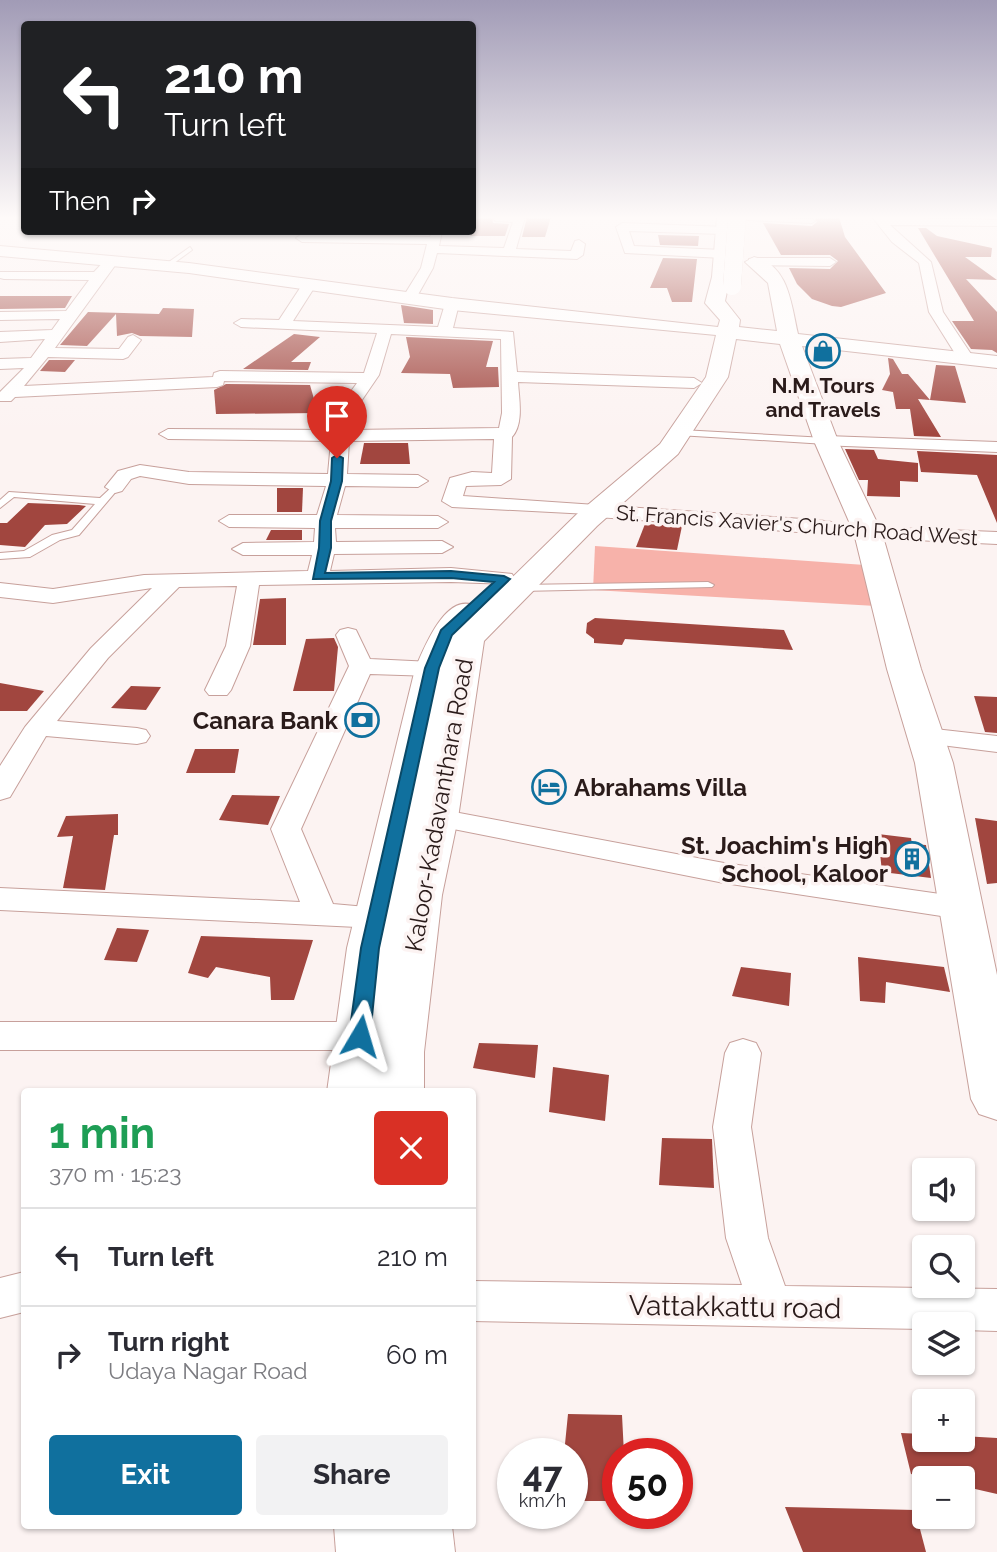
<!DOCTYPE html>
<html lang="en">
<head>
<meta charset="utf-8">
<style>
	body { margin:0; font-family:Raleway,sans-serif; background:#f2f2f3; color:#2b2b33; height:100vh; display:flex; flex-direction:column; font-size:26px; white-space:nowrap }
	* { box-sizing:border-box; margin:0 }
	p { font-size:23px; color:#7c7c81 }
	.icon { flex:none; width:38px; height:38px; fill:none; stroke:currentColor; stroke-width:2; stroke-linecap:round; stroke-linejoin:round }
	.map { position:relative; flex:1; overflow:hidden }
	.details { position:absolute; left:21px; top:1088px; width:455px; height:441px; display:flex; flex-direction:column; background:#fff; border-radius:7px; box-shadow:0 2px 5px #0004 }
	.details>* { flex:none }
	.guide { position:absolute; left:21px; top:21px; width:455px; height:214px; border-radius:7px; box-shadow:0 2px 5px #0004; background:#202124; color:#fff; overflow:hidden }
	.controls { position:absolute; left:912px; top:1158px; display:grid; gap:14px }
	.controls a { display:grid; place-items:center; width:63px; height:63px; border-radius:7px; background:#fff; box-shadow:0 2px 5px #0004; font-size:35px }
	.speed { position:absolute; left:497px; top:1438px; display:flex; gap:14px; font-size:35px; font-weight:700; text-align:center }
	.speed>* { display:grid; place-content:center; width:91px; height:91px; border-radius:50%; background:#fff; box-shadow:0 2px 5px #0004; line-height:1 }
	.speed small { font-size:18px; font-weight:400 }
	.speed .limit { border:10px solid #d22; background:#fff; color:#111 }
	.pin { position:absolute; display:grid; place-items:center; width:60px; height:60px; color:#fff; margin:-72px -30px; border-radius:50% 50% 50% 0; rotate:-45deg; box-shadow:0 0 7px #0007 }
	.pin .icon { rotate:45deg }
	.me { position:absolute; width:77px; margin:-38px; rotate:7deg; stroke-linejoin:round; filter:drop-shadow(0 0 5px #0008) }
	.turn { display:flex; align-items:center; gap:24px; height:147px; padding:0 28px; font-size:32px }
	.turn .icon { width:91px; height:91px; stroke-width:2.5 }
	.turn b { display:block; font-size:49px; line-height:60px }
	.then { display:flex; align-items:center; height:66px; padding:0 28px; background:#0003; gap:14px; font-size:26px }
	.round { display:grid; place-items:center; flex:none; width:74px; height:74px; border-radius:7px; background:#f2f2f3 }
	.summary { display:flex; align-items:center; justify-content:space-between; height:119px; padding:0 28px }
	h1 { font-size:42px; font-weight:700; line-height:52px; color:#1e9e55 }
	.action { display:flex; gap:14px; margin-top:auto; padding:14px 28px }
	.action a { flex:1; height:80px; border-radius:7px; background:#10709e; color:#fff; font-size:28px; font-weight:700; line-height:80px; text-align:center }
	.action a+a { background:#f2f2f3; color:#2b2b33 }
	ul { padding:0; list-style:none }
	li { display:flex; align-items:center; gap:21px; height:98px; padding:0 28px; border-top:2px solid #e1e1e2 }
	li div { flex:1 }
	li b { display:block; font-size:26px }
	li em { font-style:normal }
	.map>svg:first-child { display:block }
</style>
</head>
<body>
<div class="map">
<svg width="997" height="1552" viewBox="0 0 997 1552">
	<rect width="100%" height="100%" fill="#fcf3f2"/>
	<path fill="#f7b2aa" d="M595 546 865 565 876 606 593 590Z"/>
	<g fill="#a1463f">
		<path d="M474 217H492L493 223 509 224 505 236H470Z"/>
		<path d="M527 217H551L545 237H522Z"/>
		<path d="M814 217H839L845 237 886 293 841 307 832 306 812 299 797 284 789 268 830 269 838 261 830 255H781L763 223 812 226 817 222Z"/>
		<path d="M918 228H926L937 236 992 248 991 257H965L997 280 966 279 997 312V353L992 350 971 349 952 321H974Z"/>
		<path d="M658 235 699 236 698 246 660 245Z"/>
		<path d="M663 258 697 259 692 302H672L667 288H650Z"/>
		<path d="M0 296H72L65 308 0 309Z"/>
		<path d="M401 305 433 310V324L404 323Z"/>
		<path d="M163 308 194 309 192 337 140 336 132 333 117 336 116 314 87 346 60 345 88 312 159 314Z"/>
		<path d="M294 334 320 337 291 362H311L308 370 243 369Z"/>
		<path d="M406 337 493 341 486 367H498L499 387 453 388 450 374 401 373 410 357Z"/>
		<path d="M888 358 893 359 902 374H908L930 400 936 365 955 366 966 403 918 399 941 437 914 436 910 409H896L893 392 882 390 890 374Z"/>
		<path d="M49 360H75L65 372 40 371Z"/>
		<path d="M226 384 310 385 318 413 216 414 214 390Z"/>
		<path d="M364 443H408L410 464H360Z"/>
		<path d="M845 449 874 450 878 459 918 463V482L900 481V497L867 496 868 480H859Z"/>
		<path d="M917 451 997 455V523L977 475 921 472Z"/>
		<path d="M277 488H303L302 512H277Z"/>
		<path d="M28 503 79 505 86 506 67 524 45 525 25 547 0 545V523H7Z"/>
		<path d="M645 524 682 526 677 550 636 547Z"/>
		<path d="M271 530H302V540H266Z"/>
		<path d="M286 598V645H253L260 599Z"/>
		<path d="M595 618 784 630 793 650 625 639 622 645 594 643V639L586 633 587 623Z"/>
		<path d="M334 638 338 647 334 691H293L306 639Z"/>
		<path d="M0 683 44 691 27 711H0Z"/>
		<path d="M131 686 161 687 146 710 111 708Z"/>
		<path d="M974 696 997 697V733L985 732Z"/>
		<path d="M195 749H239L235 773H186Z"/>
		<path d="M232 795 280 796 268 825 219 820Z"/>
		<path d="M118 814V835H114L105 890 63 888 73 836 57 837 66 816Z"/>
		<path d="M975 818 997 821V883L987 884Z"/>
		<path d="M878 834 911 838 912 844 926 845 931 878 882 872Z"/>
		<path d="M117 928 149 930 137 962 104 960Z"/>
		<path d="M201 936 313 940 294 1000H271L270 977 216 967 208 978 188 973Z"/>
		<path d="M858 957 944 967 950 992 886 982 885 1003 860 1001Z"/>
		<path d="M741 967 791 973 789 1006 732 996Z"/>
		<path d="M479 1043 538 1045 535 1078 473 1068Z"/>
		<path d="M553 1067 609 1075 605 1121 549 1112Z"/>
		<path d="M662 1138 712 1139 714 1188 659 1185Z"/>
		<path d="M568 1414 622 1415 624 1454H618V1501H572V1454H564Z"/>
		<path d="M901 1433 924 1434V1440H962V1436L997 1438V1494L962 1486V1479H930L911 1474Z"/>
		<path d="M785 1507 915 1510 926 1552H803Z"/>
	</g>
	<g fill="none" stroke-linecap="round" stroke-linejoin="round">
		<g stroke="#c7a09b" stroke-width="2">
			<g id="lane">
				<path d="M749 217 812 219 815 221 812 223 747 220Z"/>
				<path d="M190 247 192 250 170 266H166V264Z"/>
				<path d="M681 430 826 438 831 441 826 444 678 435 677 433Z"/>
				<path d="M115 484 120 487 118 489 79 535 60 540 30 557 0 559V553L24 551 52 535 72 530 95 504 14 497 0 508V500L9 492 100 498Z"/>
				<path d="M708 582 714 585 712 587 520 591 514 588 520 585Z"/>
			</g>
		</g>
		<g stroke="#c7a09b" stroke-width="2">
			<g id="street">
				<path d="M494 217H525L516 249 571 251 575 241 579 240 585 244 583 255 577 259 437 253 433 268 415 300 410 301 403 297 421 268 427 244 302 242 296 238 302 234 430 237 432 231H442L439 246 504 248 513 222 495 221Z"/>
				<path d="M872 217 997 220V226L890 225 931 262 943 312 975 360 973 363H961L929 312 919 263 892 242Z"/>
				<path d="M622 223 727 227 729 230 723 234 629 231 634 246 723 250 729 254 723 258 625 253 616 227Z"/>
				<path d="M108 257 119 260 55 348 119 349 128 337 133 335 141 340 128 357 123 359 48 357 24 386 213 377 214 373 220 371 364 373 377 333 241 327 234 323 241 319 279 320 302 285 307 284 314 288 293 321 438 327 445 304 452 300 459 304 453 328 513 332 517 372 694 378 702 383 694 388 518 382C519 399 524 424 512 437L511 479 501 485 466 486 463 496 817 520 868 527 997 532V544C863 539 730 526 597 517L589 514 452 507 442 501 450 478 472 472 492 473 494 439 349 441 347 474 418 475 428 481 418 487 345 486 337 515 438 516 448 522 438 528H335L336 542 442 541 453 547 442 553 334 554 330 571 451 568 512 574 515 579 512 584 451 582 259 585 250 646 231 690 227 695H209L205 690 226 646 237 586 179 587 108 658 57 721 137 728 146 730 150 736 146 742 137 744 46 736 10 797 0 800V766L25 727 91 648 152 588 53 603 0 597V583L53 589 144 575 308 571 312 555H243L232 549 243 543 314 542 315 528 229 527 219 521 229 515H317L326 486 189 484 140 476 131 479 122 491 115 493 105 487 118 471 140 465 189 472 328 474 331 441 168 439 159 434 168 429 332 430 333 416 357 383 224 381 223 385 217 387 15 397 11 401H0V392L24 368 0 369V359L31 358 45 339 0 342V332L52 330 60 319 0 320V312L66 311 89 280 4 279 0 278V272H94ZM391 334 501 339 502 413 499 428 350 430 351 416 379 375Z"/>
				<path d="M754 258H830L836 262 830 266 749 265V259Z"/>
				<path d="M826 436 997 442V452L820 445 817 441 820 437Z"/>
				<path d="M348 628 356 630 370 659 432 662 441 664 444 669 441 674 432 676 370 674 301 829 333 904 389 909 394 917 389 925 378 928 0 910V888L300 902 271 829 349 666 336 635 340 630Z"/>
				<path d="M926 728 997 736V752L917 742 913 736 917 730Z"/>
				<path d="M438 809 724 863 961 897 972 900 977 908 972 916 961 919 724 883 428 824 423 818 428 812Z"/>
				<path d="M0 1022H360L373 1026 378 1036 373 1046 360 1050H0Z"/>
				<path d="M743 1039 756 1043 761 1053 751 1127 768 1238 785 1286 997 1289V1331L962 1330V1325H924V1329L472 1321V1281L742 1285 726 1238 713 1127 725 1053 730 1043Z"/>
				<path d="M24 1272V1312L0 1318V1278Z"/>
			</g>
		</g>
		<g stroke="#c7a09b" stroke-width="2">
			<g id="secondary">
				<path d="M717 217H733L730 277 725 301 740 320 739 327 777 331 768 283 745 262 754 257C789 265 791 304 798 334L997 356V368L802 346 838 441 882 533 921 669 953 763 997 975V1120L979 1114 971 1099 915 763 887 669 854 533 814 441 780 344 736 339 728 377 678 454 597 526 484 641 458 818 442 895 424 1052V1092H327L347 948 415 669C424 648 448 585 480 609L577 514 660 444 706 377 716 335 452 310 189 273 0 256V246L189 263 452 298 718 327 720 320 705 303 712 277Z"/>
				<path d="M334 1526H452L455 1552H336Z"/>
			</g>
		</g>
		<use href="#lane" fill="#fff" fill-rule="evenodd"/>
		<use href="#street" fill="#fff" fill-rule="evenodd"/>
		<use href="#secondary" fill="#fff" fill-rule="evenodd"/>
		<g stroke="#c7a09b" stroke-width="18" stroke-linecap="butt">
			<path id="secondary-bridge" d="M732 286 737 217"/>
		</g>
		<use href="#secondary-bridge" stroke="#fff" stroke-width="18"/>
	</g>
	<linearGradient id="sky" x2="0" y2="1"><stop stop-color="#a19bb6"/><stop offset="0.5" stop-color="#fefaf9"/><stop offset="1" stop-color="#fefaf9" stop-opacity="0"/></linearGradient>
	<rect width="997" height="435" fill="url(#sky)"/>
	<path fill="#10709e" stroke="#0a4967" stroke-width="2" d="M337 455 343 458 342 481 331 521V548L325 573 451 571 504 576 510 579 452 635 439 668 379 948 370 1036 367 1041H352L349 1036 361 948 425 668 441 630 494 582 451 578 313 579 319 548 320 521 331 481 332 458Z"/>
	<defs>
		<g id="shop-ring" transform="scale(1.75)"><circle r="9.5" fill="#fcf3f2" stroke="#10709e" stroke-width="1.5"/><path d="M-5-2.5h2.3a2.7 3.5 0 0 1 5.4 0H5L5.5 6h-11ZM-1.5-2.5h3a1.5 2.3 0 0 0-3 0Z" fill="#10709e"/></g>
		<g id="bank-ring" transform="scale(1.75)"><circle r="9.5" fill="#fcf3f2" stroke="#10709e" stroke-width="1.5"/><path d="M-6-4H6V4H-6ZM0-2.3a2.3 2.3 0 1 0 0 4.6a2.3 2.3 0 1 0 0-4.6Z" fill="#10709e"/></g>
		<g id="hotel-ring" transform="scale(1.75)"><circle r="9.5" fill="#fcf3f2" stroke="#10709e" stroke-width="1.5"/><path d="M-6-4.5h1.5V1H6V5H4.5V3h-9V5H-6ZM-4 0a1.8 1.8 0 1 1 3.6 0ZM.5 0V-2.5h3Q6-2.5 6 0Z" fill="#10709e"/></g>
		<g id="building-ring" transform="scale(1.75)"><circle r="9.5" fill="#fcf3f2" stroke="#10709e" stroke-width="1.5"/><path d="M-4-6H4V6H1V3H-1V6H-4ZM-2.5-4.3h1.7v1.8h-1.7ZM.8-4.3h1.7v1.8H.8ZM-2.5-1h1.7V.8h-1.7ZM.8-1h1.7V.8H.8Z" fill="#10709e"/></g>
	</defs>
	<g fill-rule="evenodd">
		<use href="#shop-ring" x="823" y="351"/>
		<use href="#bank-ring" x="362" y="720"/>
		<use href="#hotel-ring" x="549" y="787"/>
		<use href="#building-ring" x="912" y="859"/>
	</g>
	<g text-anchor="middle" dominant-baseline="central" stroke-width="7" stroke-linejoin="round" paint-order="stroke">
		<g font-size="21" font-weight="bold" fill="#2a1b1a" stroke="#fcf3f2">
			<text x="823" y="385">N.M. Tours<tspan x="823" dy="24">and Travels</tspan></text>
		</g>
		<g font-size="21" fill="#2a1b1a" stroke="#fcf3f2">
			<text transform="translate(797 525) rotate(4)">St. Francis Xavier's Church Road West</text>
		</g>
		<g font-size="24" font-weight="bold" fill="#2a1b1a" stroke="#fcf3f2" text-anchor="end">
			<text x="338" y="720">Canara Bank</text>
			<text x="574" y="787" text-anchor="start">Abrahams Villa</text>
			<text x="888" y="845">St. Joachim's High<tspan x="888" dy="28">School, Kaloor</tspan></text>
		</g>
		<g font-size="24" fill="#2a1b1a" stroke="#fcf3f2">
			<text transform="translate(439 805) rotate(-80)">Kaloor-Kadavanthara Road</text>
		</g>
		<g font-size="28" fill="#2a1b1a" stroke="#fcf3f2">
			<text transform="translate(735 1307) rotate(1)">Vattakkattu road</text>
		</g>
	</g>
</svg>
<div class="controls">
<a><svg class="icon" aria-label="sound" viewBox="0 0 24 24"><path d="M4 9h4l5-4v14l-5-4H4zM17 9q2 3 0 6"/></svg></a>
<a><svg class="icon" aria-label="search" viewBox="0 0 24 24"><circle cx="10" cy="10" r="6"/><path d="M15 15l6 6"/></svg></a>
<a><svg class="icon" aria-label="layers" viewBox="0 0 24 24"><path d="M12 4l9 5-9 5-9-5zM3 14l9 5 9-5"/></svg></a>
<a>+</a>
<a>−</a>
</div>
<div class="speed"><div>47<small>km/h</small></div><div class="limit">50</div></div>
<div class="pin" style="left:337px;top:458px;background:#d93025"><svg class="icon" aria-label="arrive" viewBox="0 0 24 24"><path d="M6 21V4h12l-3 4 3 4H6"/></svg></div>
<svg class="me" style="left:360px;top:1036px" viewBox="-20 -20 40 40"><path d="M0-17L14 15 0 8-14 15z" fill="#10709e" stroke="#fff" stroke-width="4"/></svg>
<div class="guide">
<div class="turn"><svg class="icon" aria-label="left" viewBox="0 0 24 24"><path d="M17 20v-9H6M10 6l-5 5 5 5"/></svg><div><b>210 m</b>Turn left</div></div>
<div class="then">Then<svg class="icon" aria-label="right" viewBox="0 0 24 24"><path d="M7 20v-9h11M14 6l5 5-5 5"/></svg></div>
</div>
<section class="details">
<div class="summary"><div><h1>1 min</h1><p>370 m · 15:23</p></div><a class="round" style="background:#d93025;color:#fff"><svg class="icon" aria-label="close" viewBox="0 0 24 24"><path d="M6 6l12 12M18 6L6 18"/></svg></a></div>
<ul>
<li><svg class="icon" aria-label="left" viewBox="0 0 24 24"><path d="M17 20v-9H6M10 6l-5 5 5 5"/></svg><div><b>Turn left</b></div><em>210 m</em></li>
<li><svg class="icon" aria-label="right" viewBox="0 0 24 24"><path d="M7 20v-9h11M14 6l5 5-5 5"/></svg><div><b>Turn right</b><p>Udaya Nagar Road</p></div><em>60 m</em></li>
</ul>
<div class="action"><a>Exit</a><a>Share</a></div>
</section>
</div>
</body>
</html>
